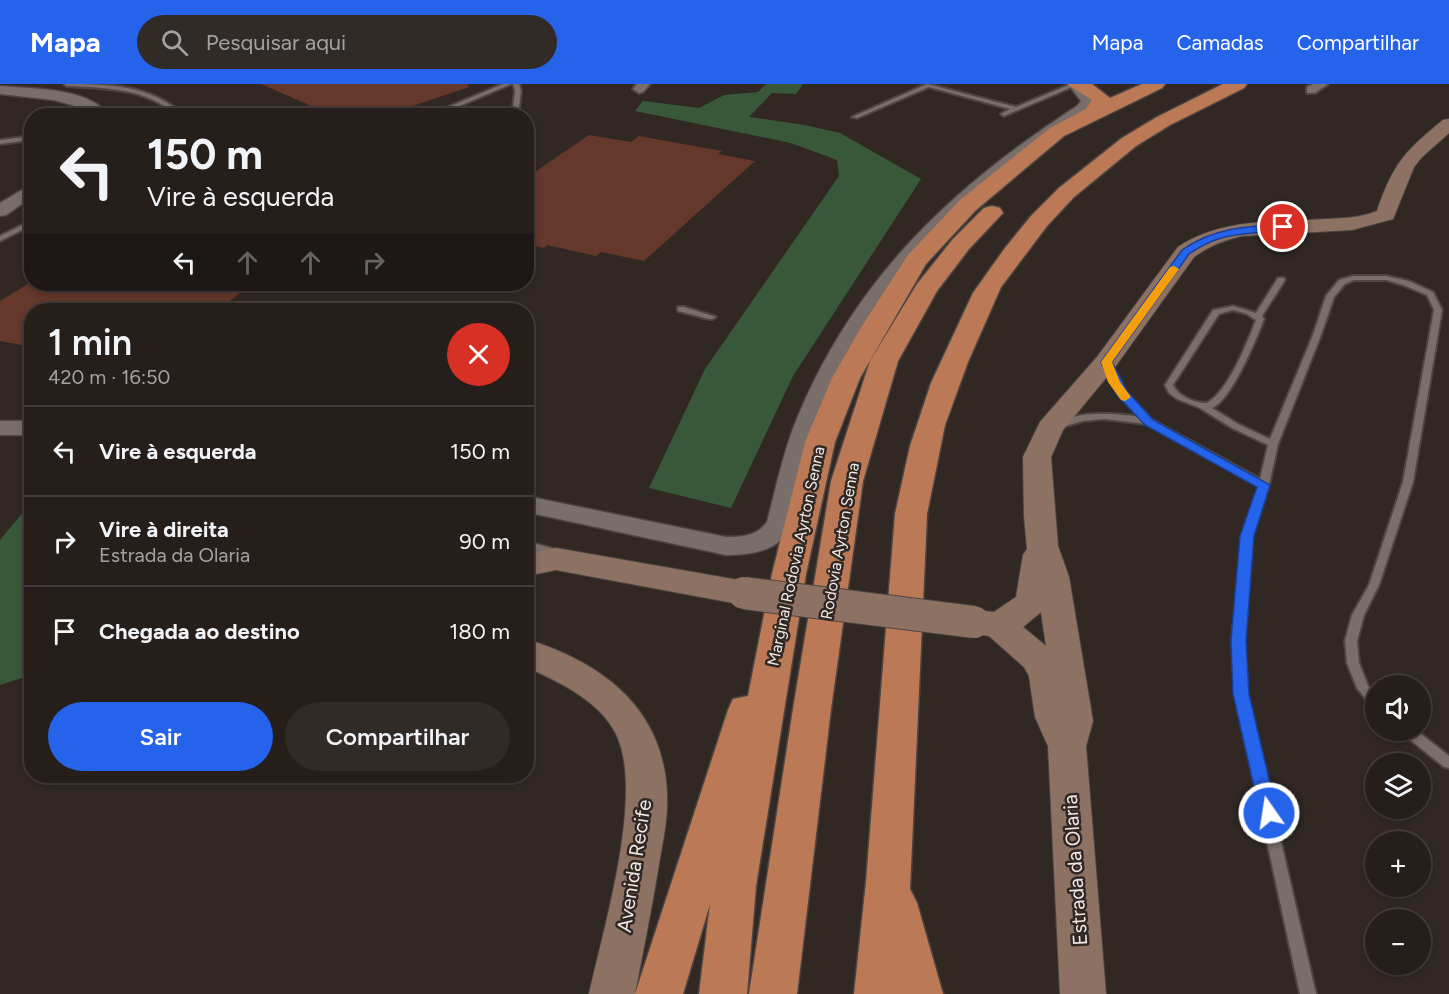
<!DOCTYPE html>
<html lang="pt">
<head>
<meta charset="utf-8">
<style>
	body { margin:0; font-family:Figtree,sans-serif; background:#312b28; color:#f1f3f6; height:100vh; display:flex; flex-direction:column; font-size:22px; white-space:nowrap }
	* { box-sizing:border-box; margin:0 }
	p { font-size:20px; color:#a3a2a3 }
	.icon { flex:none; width:33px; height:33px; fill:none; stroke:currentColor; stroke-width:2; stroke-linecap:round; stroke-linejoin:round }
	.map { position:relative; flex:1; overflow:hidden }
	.panel { position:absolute; left:24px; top:219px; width:510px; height:480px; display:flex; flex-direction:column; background:#251e1b; border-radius:24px; box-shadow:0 3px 9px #0003,0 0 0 2px #423c3a }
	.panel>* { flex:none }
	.guide { position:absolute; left:24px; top:24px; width:510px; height:183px; border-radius:24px; box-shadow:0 3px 9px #0003,0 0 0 2px #423c3a; background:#251e1b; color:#f1f3f6; overflow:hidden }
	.controls { position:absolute; left:1365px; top:591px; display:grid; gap:12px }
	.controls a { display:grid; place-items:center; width:66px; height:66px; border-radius:50%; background:#251e1b; box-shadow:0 3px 9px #0003,0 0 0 2px #423c3a; font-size:30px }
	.pin { position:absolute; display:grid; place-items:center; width:51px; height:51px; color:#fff; margin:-26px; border:3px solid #fff; border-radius:50%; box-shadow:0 2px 6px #0007 }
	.me { position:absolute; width:66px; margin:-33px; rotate:347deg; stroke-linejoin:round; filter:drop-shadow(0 0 4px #0008) }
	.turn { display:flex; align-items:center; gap:21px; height:126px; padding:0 24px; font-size:27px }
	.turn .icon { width:78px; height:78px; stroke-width:2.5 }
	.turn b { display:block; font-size:42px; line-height:51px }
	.lanes { display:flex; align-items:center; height:57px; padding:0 24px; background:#0003; justify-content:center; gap:30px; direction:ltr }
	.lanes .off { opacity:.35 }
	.round { display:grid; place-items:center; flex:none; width:63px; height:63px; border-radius:32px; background:#312b28 }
	.headline { display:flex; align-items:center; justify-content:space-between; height:102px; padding:0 24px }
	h1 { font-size:36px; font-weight:600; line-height:45px }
	.action { display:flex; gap:12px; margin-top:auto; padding:12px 24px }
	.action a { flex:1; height:69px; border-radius:36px; background:#2563eb; color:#fff; font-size:24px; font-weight:600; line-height:69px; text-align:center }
	.action a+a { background:#312b28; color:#f1f3f6 }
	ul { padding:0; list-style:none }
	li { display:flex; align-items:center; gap:18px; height:90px; padding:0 24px; border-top:2px solid #423c3a }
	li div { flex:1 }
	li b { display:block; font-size:22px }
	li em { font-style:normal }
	header { display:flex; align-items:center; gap:36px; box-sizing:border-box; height:84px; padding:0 30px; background:#2563eb; color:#fff }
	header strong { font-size:28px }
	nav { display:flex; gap:33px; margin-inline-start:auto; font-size:21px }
	.search { width:420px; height:54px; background:#312b28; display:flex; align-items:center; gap:15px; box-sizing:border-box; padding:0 21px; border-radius:33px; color:#a3a2a3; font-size:22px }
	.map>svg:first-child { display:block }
</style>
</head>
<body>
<header>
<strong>Mapa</strong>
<div class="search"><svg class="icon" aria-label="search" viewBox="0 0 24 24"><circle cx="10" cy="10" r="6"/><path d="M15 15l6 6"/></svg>Pesquisar aqui</div>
<nav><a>Mapa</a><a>Camadas</a><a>Compartilhar</a></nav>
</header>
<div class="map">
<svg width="1449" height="910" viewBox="0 0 1449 910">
	<rect width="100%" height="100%" fill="#312824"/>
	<g fill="#395839">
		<path d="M766 0H803L796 10 772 9 749 33 805 41 840 49 921 95 793 292 731 424 649 404 705 285 839 92 837 76 791 59 635 27 643 17 699 24 724 11 758 8Z"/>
		<path d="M31 419V591L0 601V456Z"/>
	</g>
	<g fill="#64382b">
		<path d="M261 0H468L469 3 383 32H334Z"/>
		<path d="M589 51 631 58 639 52 722 67 718 70 755 77 644 177 601 168 596 172 547 161 544 164 526 160V94Z"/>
		<path d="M28 200H252L218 226H32V263L0 257V217Z"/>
	</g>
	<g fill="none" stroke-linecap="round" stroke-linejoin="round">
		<g stroke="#4d4542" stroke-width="4">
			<g id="service">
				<path d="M64 0C106 0 152 0 184 32H177C147 4 106 4 67 2Z"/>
				<path d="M503 0H511L436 32H427Z"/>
				<path d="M513 0H519L521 7 518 32H512L515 7Z"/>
				<path d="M927 0 1016 23 1071 0H1079L1004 32 1001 30 1010 25 929 3 857 34 852 33Z"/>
				<path d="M32 52V56L0 60V56Z"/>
				<path d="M32 136V141L0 157V152Z"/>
				<path d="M1353 192H1386L1409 197 1433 208 1442 226 1413 398 1379 501 1364 531 1357 557 1359 579 1368 602 1376 611V625L1372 623 1357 604 1347 579 1345 557 1352 531 1369 501 1403 398 1434 226 1427 211 1403 201 1386 196H1354L1345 200 1334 213 1321 251 1278 360 1269 401 1252 452 1244 557 1247 610 1316 910H1300L1235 610 1232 557 1242 452 1259 402 1146 340 1104 335 1083 337 1059 344 1054 341C1075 326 1115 329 1140 333L1118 309 1102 278 1103 276H1109L1126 308 1152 336 1260 395 1268 361 1232 344 1200 324 1177 315 1169 309 1165 301 1213 226 1233 222 1256 229 1278 194H1284L1285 196 1262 232 1264 235 1261 243C1253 262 1231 316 1212 324L1238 340 1270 355 1313 251 1326 212 1339 196ZM1233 226 1247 230 1256 236C1247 259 1229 306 1207 319 1195 319 1179 313 1173 301L1219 230Z"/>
				<path d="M678 223H684L716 233 712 235H709L678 227Z"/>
				<path d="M1400 646H1416L1449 672V684L1444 683 1402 649Z"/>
			</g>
		</g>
		<g stroke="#4d4542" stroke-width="4">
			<g id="minor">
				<path d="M637 0H650L643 8 639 9 633 5Z"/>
				<path d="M1313 0H1328L1315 9H1307V3Z"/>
			</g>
		</g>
		<g stroke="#4d4542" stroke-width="3">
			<g id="tertiary">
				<path d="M1068 0H1083L1095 17 1088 28C987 95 892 176 840 289 831 309 821 331 815 352 807 378 800 438 782 455 768 469 744 471 726 471L526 428V412L726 453C742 453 757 452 767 438 776 404 783 369 796 337 854 195 951 104 1077 22L1081 17Z"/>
				<path d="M0 2C34 5 87 3 111 32H93L75 22 54 16 0 10Z"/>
				<path d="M32 100V113L6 131 0 132V119Z"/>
				<rect x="0" y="337" width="32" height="14"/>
				<path d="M526 457 566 468 570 475 566 482 556 484 526 475Z"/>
			</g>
		</g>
		<g stroke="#4d4542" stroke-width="2">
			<g id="secondary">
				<path d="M1449 35V49L1422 73 1414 83 1393 135 1352 146 1242 152C1224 156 1209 162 1194 173L1115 283 1063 346 1051 373 1058 462 1069 493 1093 637 1086 662 1106 910H1060L1048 662 1035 633 1029 592 1024 583 989 552 962 547 957 538 962 529 974 526 994 528 1016 513 1023 471 1027 465 1024 432 1023 373 1040 338 1097 273 1178 163C1222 134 1276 138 1326 135 1343 134 1361 134 1377 127 1393 80 1404 68 1443 36ZM1041 528 1046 562 1023 543Z"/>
				<path d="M556 464 744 497 756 501 761 509 756 517 744 521 556 486 526 492V470Z"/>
				<path d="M526 555C610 581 671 632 667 726 666 744 662 762 659 780 652 824 643 867 635 910H589C603 846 645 709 616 650 599 616 559 598 526 583Z"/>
			</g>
		</g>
		<g stroke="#4d4542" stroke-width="3">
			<g id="motorway">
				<path d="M1067 0H1092L1110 14 1142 0H1165L1162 4 1064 52 976 126 926 180 860 294 835 358 806 490 756 802 747 910H699L710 820 683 910H635L728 626 733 615 748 612 772 490 805 358 832 294 860 245 908 171 960 116 1050 44 1086 25 1092 16Z"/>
				<path d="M1223 0H1247L1244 4 1170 41 1136 62 1074 113 1047 142 1001 203 968 278 945 341 927 430 910 805 917 819 943 910H854L866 798 895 430 910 362 931 299 973 209 1005 164 1031 132 1059 104 1122 54 1157 33Z"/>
				<path d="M992 122 1000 124 1003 129 969 165 937 207 898 277 863 397 831 625 797 910H749L793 625 831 397 870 277 917 200 953 155 984 124Z"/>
			</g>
		</g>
		<use href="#service" fill="#796e6a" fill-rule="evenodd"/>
		<use href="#minor" fill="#796e6a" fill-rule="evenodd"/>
		<use href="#tertiary" fill="#796e6a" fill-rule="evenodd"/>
		<use href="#secondary" fill="#8d7264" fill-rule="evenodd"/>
		<use href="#motorway" fill="#bb7a55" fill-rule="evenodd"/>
		<g stroke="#4d4542" stroke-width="34" stroke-linecap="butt">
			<path id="secondary-bridge" d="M744 509 974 538"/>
		</g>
		<use href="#secondary-bridge" stroke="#8d7264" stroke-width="32"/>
	</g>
	<path fill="#2563eb" stroke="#184099" stroke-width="1.5" d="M1283 140 1288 143 1287 145C1248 152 1224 145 1189 170L1112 278 1127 307 1153 336 1270 401 1254 452 1246 557 1249 610 1277 729 1275 734 1269 737 1262 734 1260 729 1233 610 1231 557 1240 452 1257 403 1145 341 1117 311 1101 278 1182 166C1213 144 1247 142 1283 140Z"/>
	<path fill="#f59e0b" d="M1174 182 1179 185 1112 278 1120 298 1131 313 1125 317 1121 316 1108 298 1101 278 1170 183Z"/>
	<g text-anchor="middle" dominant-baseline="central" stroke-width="5" stroke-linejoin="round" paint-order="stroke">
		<g font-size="16" fill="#f0e9e7" stroke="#312824">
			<text transform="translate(840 457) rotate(-80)">Rodovia Ayrton Senna</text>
			<text transform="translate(796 472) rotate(-78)">Marginal Rodovia Ayrton Senna</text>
		</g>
		<g font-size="20" fill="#f0e9e7" stroke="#312824">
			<text transform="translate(634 782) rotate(-81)">Avenida Recife</text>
			<text transform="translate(1075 786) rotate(-94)">Estrada da Olaria</text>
		</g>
	</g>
</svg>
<div class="controls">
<a><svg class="icon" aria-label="sound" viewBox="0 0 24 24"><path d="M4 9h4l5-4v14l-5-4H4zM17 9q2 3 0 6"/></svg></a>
<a><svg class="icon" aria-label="layers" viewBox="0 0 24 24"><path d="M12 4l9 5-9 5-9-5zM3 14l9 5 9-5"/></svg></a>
<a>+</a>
<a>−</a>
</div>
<div class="pin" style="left:1283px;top:143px;background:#d93025"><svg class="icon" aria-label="arrive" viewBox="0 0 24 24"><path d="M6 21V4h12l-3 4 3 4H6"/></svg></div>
<svg class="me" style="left:1269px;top:729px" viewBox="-20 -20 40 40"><circle r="17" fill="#2563eb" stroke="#fff" stroke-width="3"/><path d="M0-11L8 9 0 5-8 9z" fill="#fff"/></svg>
<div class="guide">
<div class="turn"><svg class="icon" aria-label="left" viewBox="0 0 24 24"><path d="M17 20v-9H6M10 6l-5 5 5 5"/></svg><div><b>150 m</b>Vire à esquerda</div></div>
<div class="lanes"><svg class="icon" aria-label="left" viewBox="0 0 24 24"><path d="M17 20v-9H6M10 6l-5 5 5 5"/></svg><svg class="icon off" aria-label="ahead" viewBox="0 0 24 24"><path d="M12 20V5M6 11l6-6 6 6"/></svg><svg class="icon off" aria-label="ahead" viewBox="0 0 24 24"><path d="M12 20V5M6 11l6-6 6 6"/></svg><svg class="icon off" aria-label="right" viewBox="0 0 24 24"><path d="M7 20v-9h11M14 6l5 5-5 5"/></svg></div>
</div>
<section class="panel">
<div class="headline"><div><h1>1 min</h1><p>420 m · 16:50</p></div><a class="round" style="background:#d93025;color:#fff"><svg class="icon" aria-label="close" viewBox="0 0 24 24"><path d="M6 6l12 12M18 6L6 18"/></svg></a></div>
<ul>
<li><svg class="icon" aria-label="left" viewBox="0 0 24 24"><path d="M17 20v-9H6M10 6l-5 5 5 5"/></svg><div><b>Vire à esquerda</b></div><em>150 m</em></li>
<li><svg class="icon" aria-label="right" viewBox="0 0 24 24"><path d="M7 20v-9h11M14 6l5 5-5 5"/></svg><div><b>Vire à direita</b><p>Estrada da Olaria</p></div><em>90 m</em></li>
<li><svg class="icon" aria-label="arrive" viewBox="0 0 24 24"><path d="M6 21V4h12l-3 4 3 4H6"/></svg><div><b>Chegada ao destino</b></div><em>180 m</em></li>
</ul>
<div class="action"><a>Sair</a><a>Compartilhar</a></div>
</section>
</div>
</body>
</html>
